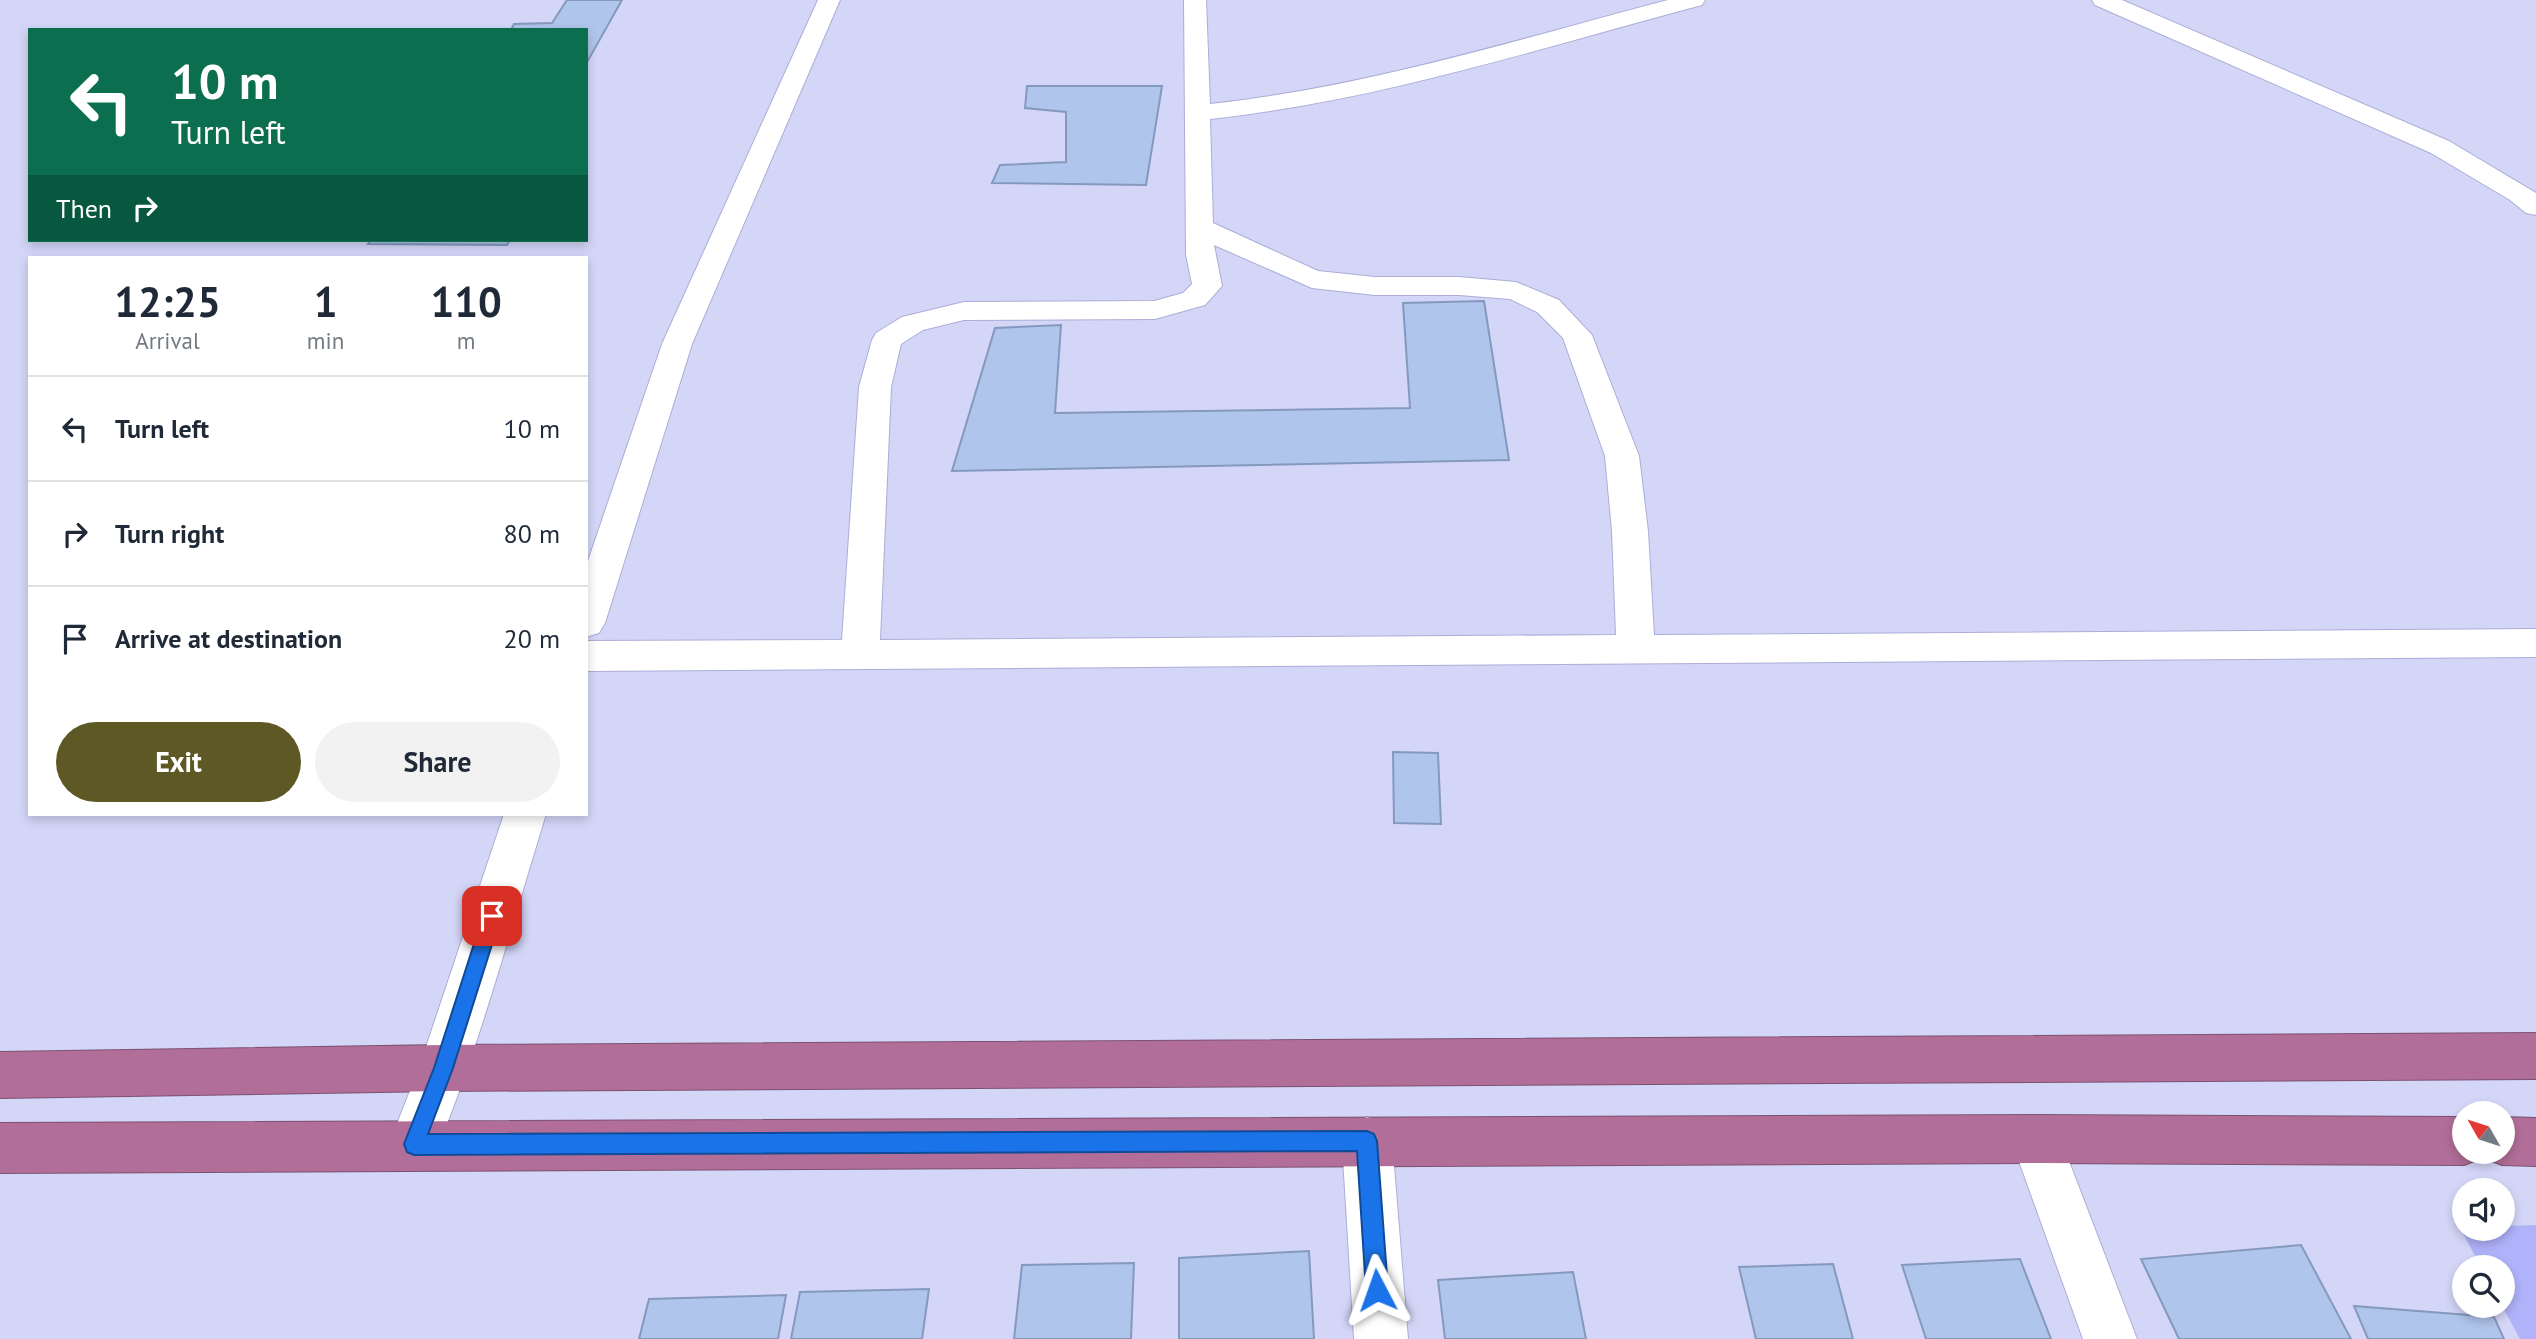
<!DOCTYPE html>
<html lang="en">
<head>
<meta charset="utf-8">
<style>
	body { margin:0; font-family:"PT Sans",sans-serif; background:#f2f2f3; color:#1f2937; height:100vh; display:flex; flex-direction:column; font-size:26px; white-space:nowrap }
	* { box-sizing:border-box; margin:0 }
	p { font-size:23px; color:#747a83 }
	.icon { flex:none; width:38px; height:38px; fill:none; stroke:currentColor; stroke-width:2; stroke-linecap:round; stroke-linejoin:round }
	.map { position:relative; flex:1; overflow:hidden }
	.details { position:absolute; left:28px; top:256px; width:560px; height:560px; display:flex; flex-direction:column; background:#fff; border-radius:0px; box-shadow:0 4px 10px #0003 }
	.details>* { flex:none }
	.top-card { position:absolute; left:28px; top:28px; width:560px; height:214px; border-radius:0px; box-shadow:0 4px 10px #0003; background:#0b6e4f; color:#fff; overflow:hidden }
	.needle { width:46px; rotate:309deg }
	.controls { position:absolute; left:2452px; top:1101px; display:grid; gap:14px }
	.controls a { display:grid; place-items:center; width:63px; height:63px; border-radius:50%; background:#fff; box-shadow:0 4px 10px #0003; font-size:35px }
	.pin { position:absolute; display:grid; place-items:center; width:60px; height:60px; color:#fff; margin:-30px; border-radius:14px; box-shadow:0 4px 10px #0006 }
	.me { position:absolute; width:77px; margin:-38px; rotate:356deg; stroke-linejoin:round; filter:drop-shadow(0 0 5px #0008) }
	.turn { display:flex; align-items:center; gap:24px; height:147px; padding:0 28px; font-size:32px }
	.turn .icon { width:91px; height:91px; stroke-width:2.5 }
	.turn b { display:block; font-size:49px; line-height:60px }
	.then { display:flex; align-items:center; height:66px; padding:0 28px; background:#0003; gap:14px; font-size:26px }
	.eta { display:flex; justify-content:space-evenly; align-items:center; height:119px; text-align:center }
	.eta b { font-size:42px; font-weight:600; line-height:49px }
	.cta { display:flex; gap:14px; margin-top:auto; padding:14px 28px }
	.cta a { flex:1; height:80px; border-radius:42px; background:#5e5824; color:#fff; font-size:28px; font-weight:600; line-height:80px; text-align:center }
	.cta a+a { background:#f2f2f3; color:#1f2937 }
	ul { padding:0; list-style:none }
	li { display:flex; align-items:center; gap:21px; height:105px; padding:0 28px; border-top:2px solid #e0e1e3 }
	li div { flex:1 }
	li b { display:block; font-size:26px }
	li em { font-style:normal }
	.map>svg:first-child { display:block }
</style>
</head>
<body>
<div class="map">
<svg width="2536" height="1339" viewBox="0 0 2536 1339">
	<rect width="100%" height="100%" fill="#d4d6f8"/>
	<path fill="#b0b2fa" d="M2536 1225V1339H2520L2502 1306V1267H2481L2459 1226 2502 1228 2503 1226Z"/>
	<g fill="#b0c5eb" stroke="#8599be" stroke-width="2">
		<path d="M567 0H622L586 64V30H511L514 24 552 23Z"/>
		<path d="M1027 86H1162L1146 185 992 183 1000 165 1066 162V112L1025 108Z"/>
		<path d="M371 240H510L507 245 368 244Z"/>
		<path d="M1484 301 1509 460 952 471 995 328 1061 325 1055 413 1410 408 1403 303Z"/>
		<path d="M1393 752 1438 753 1441 824 1394 823Z"/>
		<path d="M2301 1245 2351 1339H2179L2141 1259Z"/>
		<path d="M1309 1251 1314 1339H1179V1258Z"/>
		<path d="M2020 1259 2051 1339H1926L1902 1265Z"/>
		<path d="M1134 1263 1131 1339H1014L1022 1265Z"/>
		<path d="M1833 1264 1853 1339H1756L1739 1267Z"/>
		<path d="M1573 1272 1586 1339H1445L1438 1280Z"/>
		<path d="M929 1289 922 1339H791L800 1292Z"/>
		<path d="M786 1295 778 1339H639L649 1299Z"/>
		<path d="M2354 1306 2494 1317 2504 1339H2368Z"/>
	</g>
	<g fill="none" stroke-linecap="round" stroke-linejoin="round">
		<g stroke="#abadd6" stroke-width="2">
			<g id="street">
				<path d="M818 0H840L692 344 605 623 599 633 586 637V567L662 344Z"/>
				<path d="M1184 0H1206L1210 104C1366 87 1516 40 1668 0H1705L1702 5C1540 48 1378 101 1210 119L1213 223 1318 271 1375 277H1459L1516 282 1559 300 1592 335 1639 456 1648 531 1654 635 2536 629V657L586 671V641L842 640 859 387 872 340 876 333 902 317 964 302 1154 301 1183 293 1192 284 1186 255ZM1214 245 1312 288 1375 295H1459L1510 299 1537 312 1563 338 1605 456 1612 531 1616 635 880 640 891 387 901 344 923 330 964 320 1155 319 1205 305 1222 286Z"/>
				<path d="M2092 0H2122L2449 141 2536 193V215L2526 213 2510 200 2431 153 2095 5Z"/>
				<path d="M504 814H546C510 930 479 1049 432 1161L414 1169 396 1161 389 1144 419 1068Z"/>
				<path d="M2036 1115 2054 1122 2137 1339H2083L2011 1139 2018 1122Z"/>
				<path d="M1367 1117 1385 1124 1392 1141 1408 1339H1354L1342 1141 1349 1124Z"/>
			</g>
		</g>
		<g stroke="#7c5172" stroke-width="2">
			<g id="highway">
				<path d="M2536 1033V1079L443 1091 0 1098V1052L443 1045Z"/>
				<path d="M2036 1115 2464 1117V1152H2502V1117L2536 1118V1166L2502 1165 2484 1158 2483 1155 2482 1158 2464 1165 2036 1163 0 1173V1123Z"/>
			</g>
		</g>
		<use href="#street" fill="#fff" fill-rule="evenodd"/>
		<use href="#highway" fill="#b16e98" fill-rule="evenodd"/>
	</g>
	<path fill="#1a73e8" stroke="#114b97" stroke-width="2" d="M492 908 499 910 501 916 453 1068 428 1134 1367 1131 1374 1134 1377 1141 1388 1290 1385 1297 1377 1301 1370 1297 1366 1290 1357 1151 414 1155 407 1152 404 1144 434 1068 483 916 486 910Z"/>
</svg>
<div class="controls">
<a><svg class="needle" viewBox="-14 -14 28 28"><path d="M0-13l5 13h-10z" fill="#e53935"/><path d="M0 13l5-13h-10z" fill="#747a83"/></svg></a>
<a><svg class="icon" aria-label="sound" viewBox="0 0 24 24"><path d="M4 9h4l5-4v14l-5-4H4zM17 9q2 3 0 6"/></svg></a>
<a><svg class="icon" aria-label="search" viewBox="0 0 24 24"><circle cx="10" cy="10" r="6"/><path d="M15 15l6 6"/></svg></a>
</div>
<div class="pin" style="left:492px;top:916px;background:#d93025"><svg class="icon" aria-label="arrive" viewBox="0 0 24 24"><path d="M6 21V4h12l-3 4 3 4H6"/></svg></div>
<svg class="me" style="left:1377px;top:1290px" viewBox="-20 -20 40 40"><path d="M0-17L14 15 0 8-14 15z" fill="#1a73e8" stroke="#fff" stroke-width="4"/></svg>
<div class="top-card">
<div class="turn"><svg class="icon" aria-label="left" viewBox="0 0 24 24"><path d="M17 20v-9H6M10 6l-5 5 5 5"/></svg><div><b>10 m</b>Turn left</div></div>
<div class="then">Then<svg class="icon" aria-label="right" viewBox="0 0 24 24"><path d="M7 20v-9h11M14 6l5 5-5 5"/></svg></div>
</div>
<section class="details">
<div class="eta">
<div><b>12:25</b><p>Arrival</p></div>
<div><b>1</b><p>min</p></div>
<div><b>110</b><p>m</p></div>
</div>
<ul>
<li><svg class="icon" aria-label="left" viewBox="0 0 24 24"><path d="M17 20v-9H6M10 6l-5 5 5 5"/></svg><div><b>Turn left</b></div><em>10 m</em></li>
<li><svg class="icon" aria-label="right" viewBox="0 0 24 24"><path d="M7 20v-9h11M14 6l5 5-5 5"/></svg><div><b>Turn right</b></div><em>80 m</em></li>
<li><svg class="icon" aria-label="arrive" viewBox="0 0 24 24"><path d="M6 21V4h12l-3 4 3 4H6"/></svg><div><b>Arrive at destination</b></div><em>20 m</em></li>
</ul>
<div class="cta"><a>Exit</a><a>Share</a></div>
</section>
</div>
</body>
</html>
